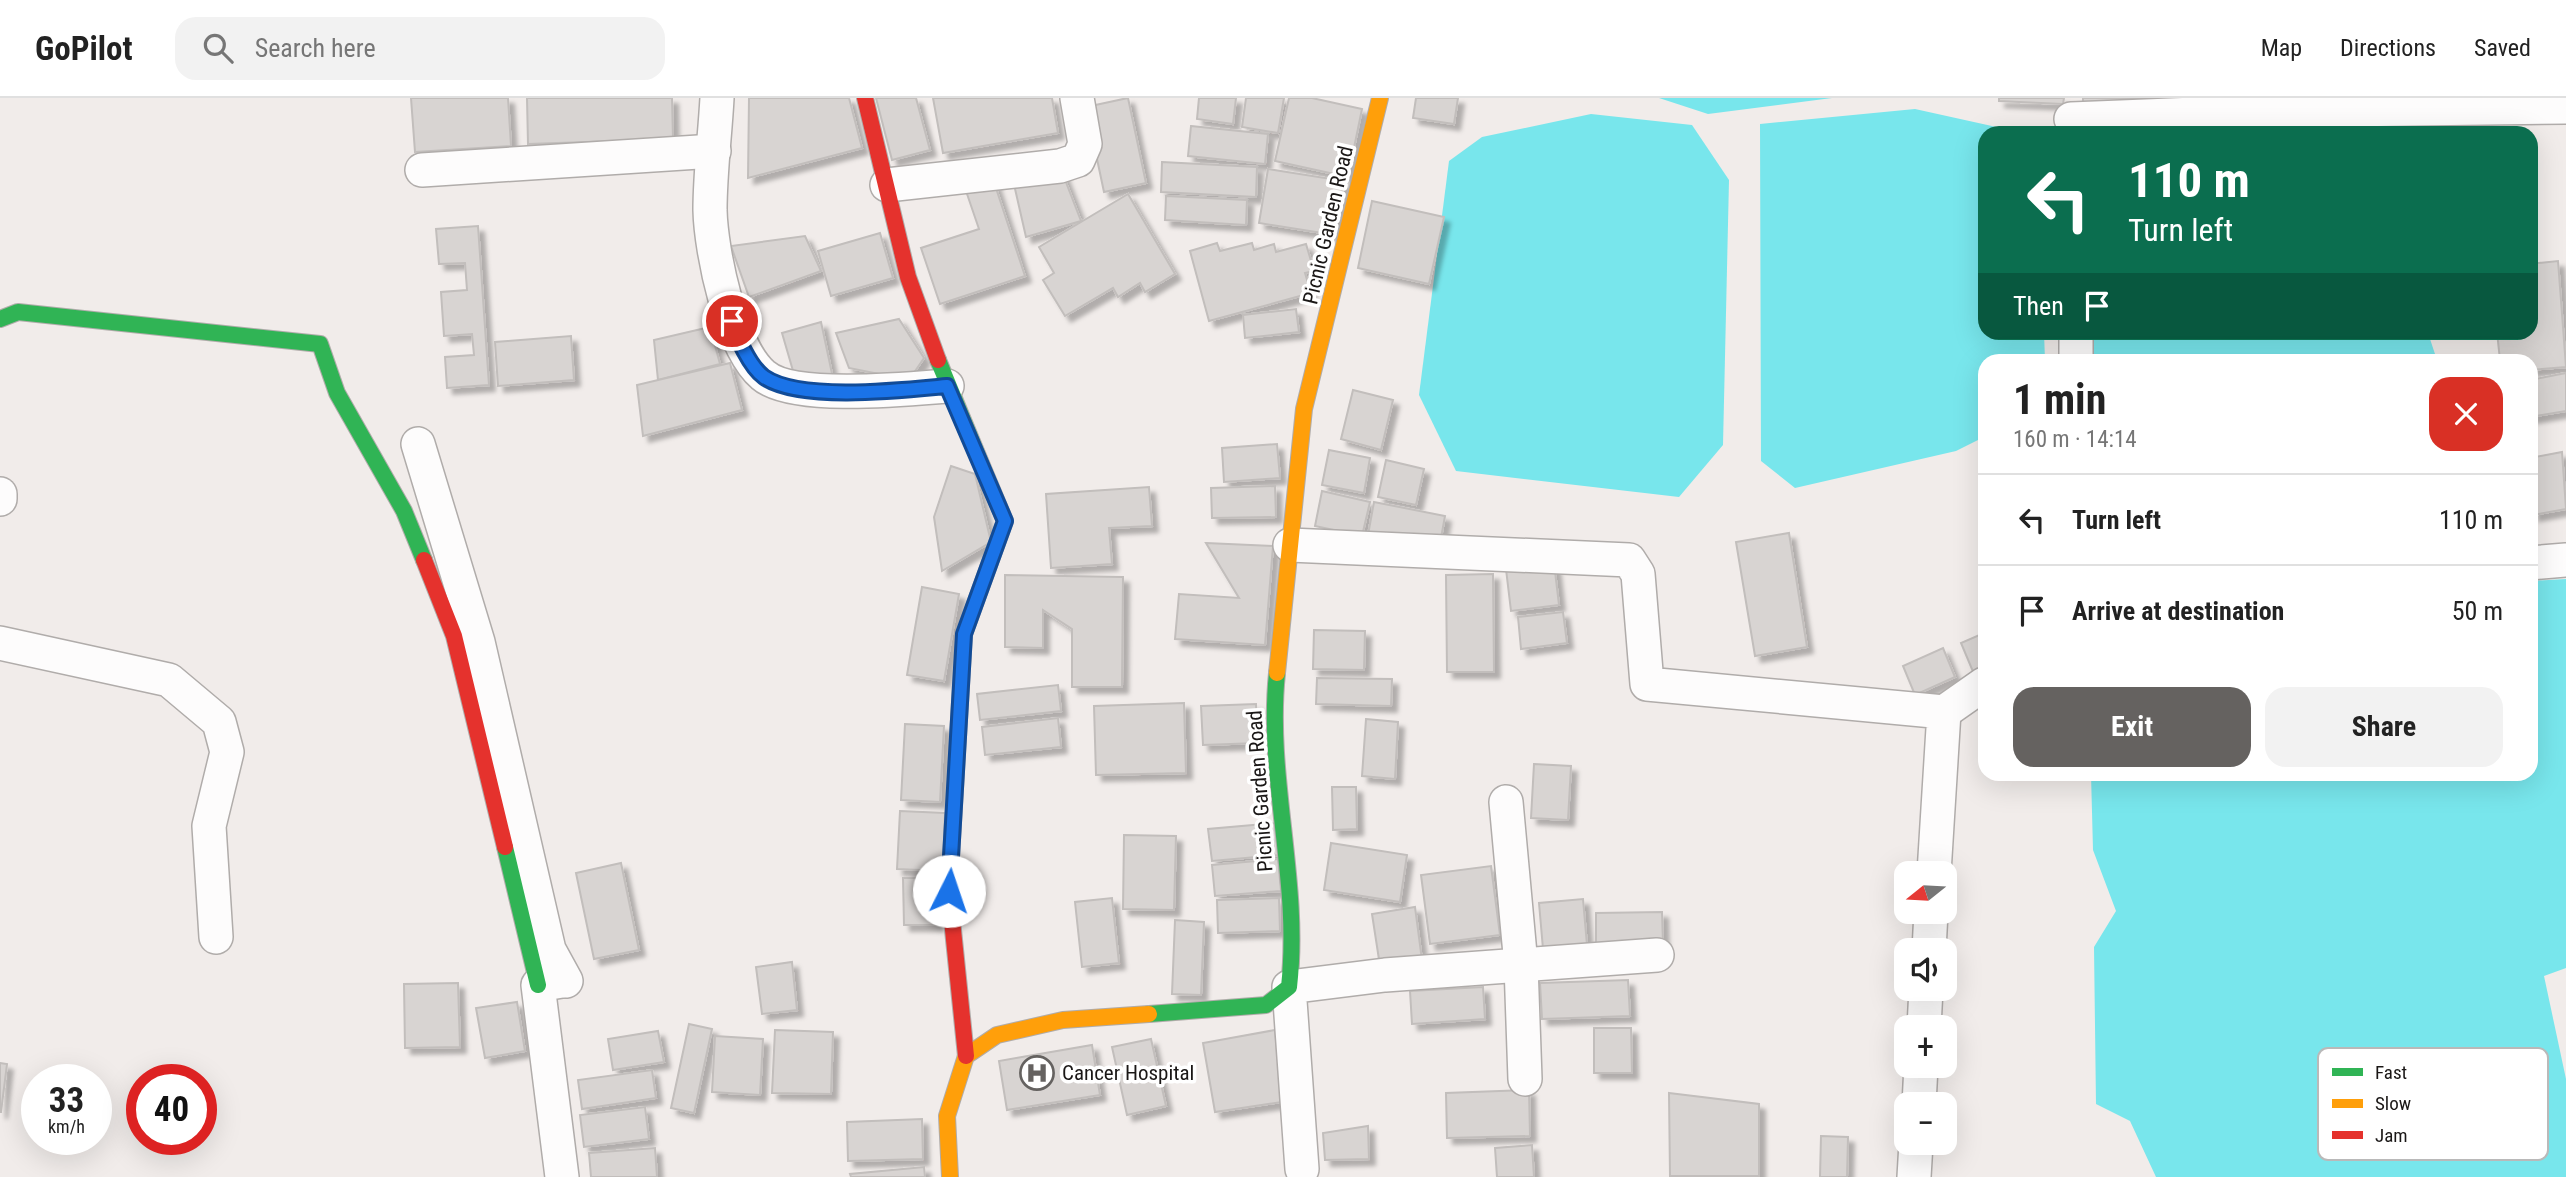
<!DOCTYPE html>
<html lang="en">
<head>
<meta charset="utf-8">
<style>
	body { margin:0; font-family:"Roboto Condensed",sans-serif; background:#f2f2f2; color:#222; height:100vh; display:flex; flex-direction:column; font-size:26px; white-space:nowrap }
	* { box-sizing:border-box; margin:0 }
	p { font-size:23px; color:#767676 }
	.icon { flex:none; width:38px; height:38px; fill:none; stroke:currentColor; stroke-width:2; stroke-linecap:round; stroke-linejoin:round }
	.map { position:relative; flex:1; overflow:hidden }
	.sheet { position:absolute; left:1978px; top:256px; width:560px; height:427px; display:flex; flex-direction:column; background:#fff; border-radius:21px; box-shadow:0 7px 28px #0002 }
	.sheet>* { flex:none }
	.hud { position:absolute; left:1978px; top:28px; width:560px; height:214px; border-radius:21px; box-shadow:0 7px 28px #0002; background:#0b6e4f; color:#fff; overflow:hidden }
	.needle { width:46px; rotate:252deg }
	.tools { position:absolute; left:1894px; top:763px; display:grid; gap:14px }
	.tools a { display:grid; place-items:center; width:63px; height:63px; border-radius:14px; background:#fff; box-shadow:0 7px 28px #0002; font-size:35px }
	.speed { position:absolute; left:21px; top:966px; display:flex; gap:14px; font-size:35px; font-weight:700; text-align:center }
	.speed>* { display:grid; place-content:center; width:91px; height:91px; border-radius:50%; background:#fff; box-shadow:0 7px 28px #0002; line-height:1 }
	.speed small { font-size:18px; font-weight:400 }
	.speed .limit { border:10px solid #d22; background:#fff; color:#111 }
	.pin { position:absolute; display:grid; place-items:center; width:60px; height:60px; color:#fff; margin:-30px; border:4px solid #fff; border-radius:50%; box-shadow:0 2px 7px #0007 }
	.me { position:absolute; width:77px; margin:-38px; rotate:4deg; stroke-linejoin:round; filter:drop-shadow(0 0 5px #0008) }
	.turn { display:flex; align-items:center; gap:24px; height:147px; padding:0 35px; font-size:32px }
	.turn .icon { width:91px; height:91px; stroke-width:2.5 }
	.turn b { display:block; font-size:49px; line-height:60px }
	.then { display:flex; align-items:center; height:66px; padding:0 35px; background:#0003; gap:14px; font-size:26px }
	.round { display:grid; place-items:center; flex:none; width:74px; height:74px; border-radius:21px; background:#f2f2f2 }
	.summary { display:flex; align-items:center; justify-content:space-between; height:119px; padding:0 35px }
	h1 { font-size:42px; font-weight:700; line-height:52px }
	.action { display:flex; gap:14px; margin-top:auto; padding:14px 35px }
	.action a { flex:1; height:80px; border-radius:21px; background:#656260; color:#fff; font-size:28px; font-weight:700; line-height:80px; text-align:center }
	.action a+a { background:#f2f2f2; color:#222 }
	ul { padding:0; list-style:none }
	li { display:flex; align-items:center; gap:21px; height:91px; padding:0 35px; border-top:2px solid #e0e0e0 }
	li div { flex:1 }
	li b { display:block; font-size:26px }
	li em { font-style:normal }
	header { display:flex; align-items:center; gap:42px; box-sizing:border-box; height:98px; padding:0 35px; background:#fff; border-bottom:2px solid #e0e0e0 }
	header strong { font-size:33px }
	nav { display:flex; gap:38px; margin-inline-start:auto; font-size:24px }
	.search { width:490px; height:63px; background:#f2f2f2; display:flex; align-items:center; gap:18px; box-sizing:border-box; padding:0 24px; border-radius:21px; color:#767676; font-size:26px }
	.map>svg:first-child { display:block }
</style>
</head>
<body>
<header>
<strong>GoPilot</strong>
<div class="search"><svg class="icon" aria-label="search" viewBox="0 0 24 24"><circle cx="10" cy="10" r="6"/><path d="M15 15l6 6"/></svg>Search here</div>
<nav><a>Map</a><a>Directions</a><a>Saved</a></nav>
</header>
<div class="map">
<svg width="2566" height="1079" viewBox="0 0 2566 1079">
	<defs>
		<filter id="shadow"><feDropShadow dx="6" dy="6" stdDeviation="2" flood-color="#0004"/></filter>
	</defs>
	<rect width="100%" height="100%" fill="#f1ecea"/>
	<g fill="#78e6ec">
		<path d="M1659 0H1832L1708 16Z"/>
		<path d="M1915 11 2010 32 2012 35H1984V234L2044 235 2045 262H1984V339L1956 353 1795 390 1761 363 1760 26Z"/>
		<path d="M1591 16 1692 27 1729 82 1723 347 1679 399 1456 373 1419 297 1449 63 1482 39Z"/>
		<path d="M2326 26 2342 35H2122Z"/>
		<path d="M2086 235H2428L2437 262H2088Z"/>
		<path d="M2566 481V870L2544 878 2566 981V1079H2156L2130 1023 2096 1006 2094 849 2116 813 2093 752 2091 676H2530L2531 483Z"/>
	</g>
	<g fill="#d8d4d2" stroke="#c2bebc" stroke-width="2" filter="url(#shadow)">
		<path d="M411 0H508L511 48 415 54Z"/>
		<path d="M527 0H672L673 41 528 46Z"/>
		<path d="M749 0H849L862 50 748 80Z"/>
		<path d="M876 0H916L930 52 892 62Z"/>
		<path d="M933 0H1052L1058 35 943 55Z"/>
		<path d="M1128 0 1146 85 1104 94 1086 9Z"/>
		<path d="M1199 0H1236L1233 26 1197 21Z"/>
		<path d="M1246 0H1284L1278 35 1242 29Z"/>
		<path d="M1289 0H1312L1362 11 1348 79 1275 63Z"/>
		<path d="M1416 0H1458L1454 26 1413 20Z"/>
		<path d="M1999 0H2064L2063 6 1999 3Z"/>
		<path d="M2083 0H2156V9L2083 4Z"/>
		<path d="M1191 28 1268 36 1265 66 1188 58Z"/>
		<path d="M1162 64 1257 69 1256 99 1161 94Z"/>
		<path d="M1268 71 1344 83 1335 137 1259 125Z"/>
		<path d="M1062 74 1081 123 1026 139 1013 82Z"/>
		<path d="M994 84 1025 178 940 206 921 150 979 131 966 93Z"/>
		<path d="M1128 96 1175 176 1145 194 1140 185 1118 199 1113 190 1065 218 1043 182 1054 175 1039 149Z"/>
		<path d="M1166 98 1247 102 1246 127 1165 122Z"/>
		<path d="M1372 103 1444 119 1429 186 1358 170Z"/>
		<path d="M478 128 489 287 447 290 445 259 474 257 472 236 444 238 441 194 467 192 465 165 439 166 436 131Z"/>
		<path d="M880 135 893 180 831 198 818 153Z"/>
		<path d="M805 138 821 173 749 199 731 148Z"/>
		<path d="M1217 145 1220 153 1252 145 1254 152 1274 146 1276 154 1306 146 1314 173 1305 175 1311 195 1209 223 1190 153Z"/>
		<path d="M2558 163 2566 269 2530 272V262H2500L2497 234H2530V166Z"/>
		<path d="M1296 211 1299 234 1245 240 1243 217Z"/>
		<path d="M899 221 924 260 909 282 849 270 836 235Z"/>
		<path d="M821 224 834 285 796 283 782 235Z"/>
		<path d="M710 229 720 266 658 282 654 242Z"/>
		<path d="M571 238 574 282 498 288 495 244Z"/>
		<path d="M730 265 742 312 643 338 637 287Z"/>
		<path d="M2566 275V313L2530 319V282Z"/>
		<path d="M1353 292 1393 302 1381 352 1341 341Z"/>
		<path d="M1277 346 1280 380 1224 384 1222 350Z"/>
		<path d="M1329 352 1370 360 1364 395 1322 387Z"/>
		<path d="M2562 354 2566 411 2533 417 2530 360Z"/>
		<path d="M1386 362 1424 371 1416 407 1378 399Z"/>
		<path d="M951 368 975 376 991 444 942 473 934 419Z"/>
		<path d="M1275 388 1276 419 1212 420 1211 390Z"/>
		<path d="M1149 389 1152 428 1109 430 1112 466 1051 470 1046 396Z"/>
		<path d="M1322 393 1370 404 1362 438 1315 428Z"/>
		<path d="M1374 404 1445 418 1439 451 1368 437Z"/>
		<path d="M1789 435 1807 549 1755 558 1736 444Z"/>
		<path d="M1206 445 1273 448 1265 547 1175 541 1179 496 1239 500Z"/>
		<path d="M1554 465 1559 507 1511 513 1506 471Z"/>
		<path d="M1493 476 1494 574H1447L1446 477Z"/>
		<path d="M1005 477 1123 479 1122 589H1072V531L1043 512V550L1005 549Z"/>
		<path d="M922 489 959 496 944 583 907 577Z"/>
		<path d="M1563 514 1567 545 1521 551 1518 519Z"/>
		<path d="M1314 532 1365 533 1364 572 1313 571Z"/>
		<path d="M1984 535V572L1974 576 1961 545Z"/>
		<path d="M1943 550 1955 579 1915 597 1903 568Z"/>
		<path d="M1317 580 1392 581 1391 608 1316 606Z"/>
		<path d="M1058 587 1061 613 980 622 977 596Z"/>
		<path d="M1184 605 1186 675 1096 677 1094 608Z"/>
		<path d="M1256 606 1258 645 1203 647 1201 608Z"/>
		<path d="M1058 620 1061 649 985 657 982 629Z"/>
		<path d="M1366 621 1398 624 1395 681 1362 678Z"/>
		<path d="M905 626 944 628 940 704 901 702Z"/>
		<path d="M1534 666 1571 668 1568 722 1531 720Z"/>
		<path d="M1332 689H1356L1357 731 1333 732Z"/>
		<path d="M900 713 945 715 943 773 897 771Z"/>
		<path d="M1276 725 1279 757 1212 763 1208 731Z"/>
		<path d="M1124 737 1176 738 1174 812 1123 811Z"/>
		<path d="M1331 745 1407 757 1400 804 1324 792Z"/>
		<path d="M1278 761 1281 793 1215 798 1212 767Z"/>
		<path d="M621 765 639 852 594 861 576 775Z"/>
		<path d="M1491 768 1500 837 1430 846 1421 777Z"/>
		<path d="M903 780H936L937 827H904Z"/>
		<path d="M1112 800 1119 865 1082 869 1075 804Z"/>
		<path d="M1279 800 1280 833 1218 835 1217 802Z"/>
		<path d="M1583 801 1587 847 1543 851 1539 805Z"/>
		<path d="M1415 809 1422 862 1380 868 1372 816Z"/>
		<path d="M1662 814 1663 846 1596 847V815Z"/>
		<path d="M1175 822 1204 824 1201 897 1172 896Z"/>
		<path d="M792 864 797 912 762 916 756 869Z"/>
		<path d="M1628 882 1630 918 1542 921 1540 885Z"/>
		<path d="M458 885 460 949 405 950 404 886Z"/>
		<path d="M1483 889 1485 921 1412 926 1410 893Z"/>
		<path d="M517 904 525 953 485 960 476 910Z"/>
		<path d="M689 926 712 931 694 1015 671 1010Z"/>
		<path d="M1594 930H1631L1632 975H1594Z"/>
		<path d="M775 932 833 934 831 996 772 995Z"/>
		<path d="M1275 932 1282 1004 1215 1014 1203 945Z"/>
		<path d="M658 933 664 964 613 972 608 941Z"/>
		<path d="M715 938 763 941 760 997 712 994Z"/>
		<path d="M1151 941 1166 1008 1127 1017 1112 949Z"/>
		<path d="M1092 947 1100 997 1007 1012 999 963Z"/>
		<path d="M0 965 7 966 1 1014H0Z"/>
		<path d="M652 972 656 1000 582 1011 578 982Z"/>
		<path d="M1529 992 1530 1038 1447 1040 1446 995Z"/>
		<path d="M1669 995 1759 1006V1078H1670Z"/>
		<path d="M645 1009 649 1041 584 1049 580 1017Z"/>
		<path d="M922 1021 923 1061 848 1063 847 1024Z"/>
		<path d="M1368 1028 1369 1061 1325 1062 1323 1035Z"/>
		<path d="M1821 1038 1848 1039 1847 1079H1820Z"/>
		<path d="M1532 1047 1534 1079H1497L1495 1050Z"/>
		<path d="M655 1050 657 1079H591L589 1055Z"/>
		<path d="M924 1069 925 1079H851L850 1076Z"/>
	</g>
	<g fill="none" stroke-linecap="round" stroke-linejoin="round">
		<g stroke="#b0acaa" stroke-width="36">
			<g id="street">
				<path d="M717 0C715 37 710 75 710 112 711 154 731 250 763 277 792 303 909 291 947 288"/>
				<path d="M2071 21 2270 13 2566 9"/>
				<path d="M422 72 714 53"/>
				<path d="M887 87 1060 68 1078 62 1085 46 1077 0"/>
				<path d="M2076 234V262"/>
				<path d="M418 346 478 544 549 852 566 883"/>
				<path d="M0 396V401"/>
				<path d="M1290 447 1629 462 1638 476 1647 586 1944 614 1934 775"/>
				<path d="M2530 465 2566 462"/>
				<path d="M0 545 169 582 219 624 227 654 209 728 216 839"/>
				<path d="M1944 614 1984 586"/>
				<path d="M1506 704 1521 867 1525 981"/>
				<path d="M1929 852 1931 814"/>
				<path d="M562 883 538 887 562 1079"/>
				<path d="M1924 929 1926 891"/>
				<path d="M1919 1006 1921 968"/>
				<path d="M1302 1071 1289 889 1385 877 1657 857"/>
				<path d="M1914 1079 1916 1045"/>
			</g>
		</g>
		<g stroke="#b0acaa" stroke-width="18">
			<g id="fast">
				<path d="M0 221 18 214 320 246 337 295 404 413 424 462"/>
				<path d="M938 262 1005 423 964 536 949 793"/>
				<path d="M505 749 538 887"/>
				<path d="M1149 916 1266 907 1289 889C1301 783 1266 681 1277 575"/>
			</g>
		</g>
		<g stroke="#b0acaa" stroke-width="18">
			<g id="slow">
				<path d="M1277 575 1304 311 1380 0"/>
				<path d="M950 1079 947 1018 966 958 997 937 1063 922 1149 916"/>
			</g>
		</g>
		<g stroke="#b0acaa" stroke-width="18">
			<g id="jam">
				<path d="M865 0 908 179 938 262"/>
				<path d="M424 462 454 538 505 749"/>
				<path d="M949 793 966 958"/>
			</g>
		</g>
		<use href="#street" stroke="#fdfcfc" stroke-width="33"/>
		<use href="#fast" stroke="#30b455" stroke-width="16"/>
		<use href="#slow" stroke="#ff9f0a" stroke-width="16"/>
		<use href="#jam" stroke="#e5322d" stroke-width="16"/>
	</g>
	<g fill="none" stroke-linecap="round" stroke-linejoin="round">
		<g stroke="#114b97" stroke-width="18">
			<path id="route" d="M732 223C736 238 750 269 764 279 800 304 904 292 947 288L1005 423 964 536 949 793"/>
		</g>
		<use href="#route" stroke="#1a73e8" stroke-width="12"/>
	</g>
	<defs>
		<g id="hospital-ring" transform="scale(1.75)"><circle r="9.5" fill="#fff" stroke="#656260" stroke-width="1.5"/><path d="M-5-5h3v3.5h4V-5h3V5h-3V1.5h-4V5h-3Z" fill="#656260"/></g>
	</defs>
	<g fill-rule="evenodd">
		<use href="#hospital-ring" x="1037" y="975"/>
	</g>
	<g text-anchor="middle" dominant-baseline="central" stroke-width="7" stroke-linejoin="round" paint-order="stroke">
		<g font-size="21" fill="#1a1716" stroke="#fff">
			<text transform="translate(1328 127) rotate(-77)">Picnic Garden Road</text>
			<text transform="translate(1260 693) rotate(-94)">Picnic Garden Road</text>
		</g>
		<g font-size="21" fill="#1a1716" stroke="#fff" text-anchor="start">
			<text x="1062" y="975">Cancer Hospital</text>
		</g>
	</g>
	<rect x="2318" y="950" width="230" height="112" rx="10" fill="#fff" stroke="#bab9b9" stroke-width="2"/>
	<rect x="2332" y="970" width="31" height="8" fill="#30b455"/>
	<rect x="2332" y="1001" width="31" height="9" fill="#ff9f0a"/>
	<rect x="2332" y="1033" width="31" height="8" fill="#e5322d"/>
	<g font-size="19" fill="#1a1716">
		<text x="2375" y="981">Fast</text>
		<text x="2375" y="1012">Slow</text>
		<text x="2375" y="1044">Jam</text>
	</g>
</svg>
<div class="tools">
<a><svg class="needle" viewBox="-14 -14 28 28"><path d="M0-13l5 13h-10z" fill="#e53935"/><path d="M0 13l5-13h-10z" fill="#767676"/></svg></a>
<a><svg class="icon" aria-label="sound" viewBox="0 0 24 24"><path d="M4 9h4l5-4v14l-5-4H4zM17 9q2 3 0 6"/></svg></a>
<a>+</a>
<a>−</a>
</div>
<div class="speed"><div>33<small>km/h</small></div><div class="limit">40</div></div>
<div class="pin" style="left:732px;top:223px;background:#d93025"><svg class="icon" aria-label="arrive" viewBox="0 0 24 24"><path d="M6 21V4h12l-3 4 3 4H6"/></svg></div>
<svg class="me" style="left:949px;top:793px" viewBox="-20 -20 40 40"><circle r="19" fill="#fff"/><path d="M0-13L10 11 0 6-10 11z" fill="#1a73e8"/></svg>
<div class="hud">
<div class="turn"><svg class="icon" aria-label="left" viewBox="0 0 24 24"><path d="M17 20v-9H6M10 6l-5 5 5 5"/></svg><div><b>110 m</b>Turn left</div></div>
<div class="then">Then<svg class="icon" aria-label="arrive" viewBox="0 0 24 24"><path d="M6 21V4h12l-3 4 3 4H6"/></svg></div>
</div>
<section class="sheet">
<div class="summary"><div><h1>1 min</h1><p>160 m · 14:14</p></div><a class="round" style="background:#d93025;color:#fff"><svg class="icon" aria-label="close" viewBox="0 0 24 24"><path d="M6 6l12 12M18 6L6 18"/></svg></a></div>
<ul>
<li><svg class="icon" aria-label="left" viewBox="0 0 24 24"><path d="M17 20v-9H6M10 6l-5 5 5 5"/></svg><div><b>Turn left</b></div><em>110 m</em></li>
<li><svg class="icon" aria-label="arrive" viewBox="0 0 24 24"><path d="M6 21V4h12l-3 4 3 4H6"/></svg><div><b>Arrive at destination</b></div><em>50 m</em></li>
</ul>
<div class="action"><a>Exit</a><a>Share</a></div>
</section>
</div>
</body>
</html>
